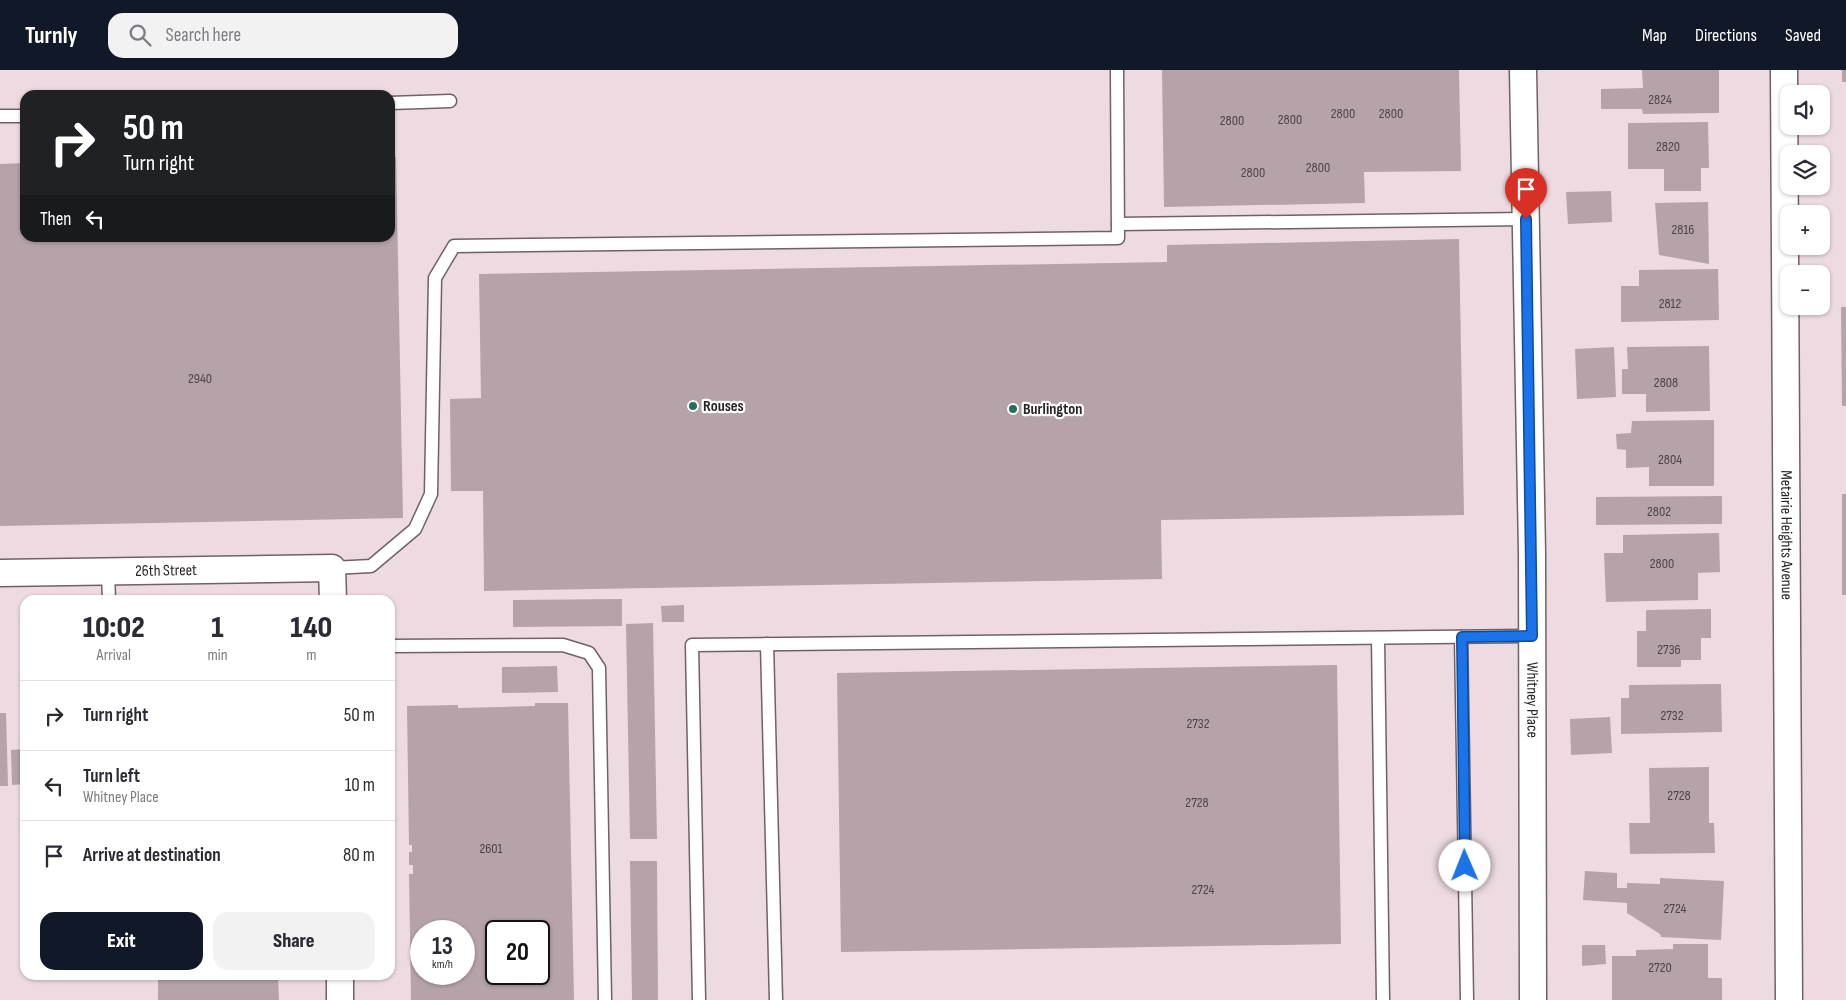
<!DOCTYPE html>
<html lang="en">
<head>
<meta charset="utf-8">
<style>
	body { margin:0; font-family:"Sofia Sans Condensed",sans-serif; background:#f2f2f3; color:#2b2b33; height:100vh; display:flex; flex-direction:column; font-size:19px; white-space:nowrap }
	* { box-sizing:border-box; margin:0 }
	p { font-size:16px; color:#7c7c81 }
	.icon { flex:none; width:28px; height:28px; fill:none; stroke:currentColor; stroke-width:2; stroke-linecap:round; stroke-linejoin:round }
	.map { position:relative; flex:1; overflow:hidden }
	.details { position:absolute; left:20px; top:525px; width:375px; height:385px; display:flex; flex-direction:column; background:#fff; border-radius:15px; box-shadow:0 1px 4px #0004 }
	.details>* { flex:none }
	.banner { position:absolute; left:20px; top:20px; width:375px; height:152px; border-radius:15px; box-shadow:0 1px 4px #0004; background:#202124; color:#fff; overflow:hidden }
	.fabs { position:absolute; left:1780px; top:15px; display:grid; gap:10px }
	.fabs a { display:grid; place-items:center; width:50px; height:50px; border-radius:10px; background:#fff; box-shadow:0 1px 4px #0004; font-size:25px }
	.speed { position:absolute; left:410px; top:850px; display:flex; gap:10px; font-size:25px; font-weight:700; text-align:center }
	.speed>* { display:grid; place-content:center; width:65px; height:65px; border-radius:50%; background:#fff; box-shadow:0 1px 4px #0004; line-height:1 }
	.speed small { font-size:12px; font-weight:400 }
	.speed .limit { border:2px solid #111; border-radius:8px; background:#fff; color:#111 }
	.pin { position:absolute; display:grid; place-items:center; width:42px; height:42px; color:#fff; margin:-51px -21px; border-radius:50% 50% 50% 0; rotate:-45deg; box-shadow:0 0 5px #0007 }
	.pin .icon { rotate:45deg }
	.me { position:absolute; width:55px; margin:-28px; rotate:359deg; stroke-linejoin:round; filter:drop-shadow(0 0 4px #0008) }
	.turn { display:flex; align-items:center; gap:18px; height:105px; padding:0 20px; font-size:22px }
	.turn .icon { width:65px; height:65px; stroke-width:2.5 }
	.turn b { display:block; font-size:35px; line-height:42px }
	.then { display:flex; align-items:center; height:48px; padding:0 20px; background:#0003; gap:10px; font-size:19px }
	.eta { display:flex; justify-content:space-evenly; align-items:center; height:85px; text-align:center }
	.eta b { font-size:30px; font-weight:800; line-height:35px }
	.action { display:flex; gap:10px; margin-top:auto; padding:10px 20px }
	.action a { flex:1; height:58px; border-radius:15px; background:#111827; color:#fff; font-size:20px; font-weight:800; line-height:58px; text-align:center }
	.action a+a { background:#f2f2f3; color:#2b2b33 }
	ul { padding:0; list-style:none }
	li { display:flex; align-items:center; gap:15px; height:70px; padding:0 20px; border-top:1px solid #e1e1e2 }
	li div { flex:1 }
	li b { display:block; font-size:19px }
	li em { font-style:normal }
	header { display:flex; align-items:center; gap:30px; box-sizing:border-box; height:70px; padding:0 25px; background:#111827; color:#fff }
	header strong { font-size:24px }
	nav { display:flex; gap:28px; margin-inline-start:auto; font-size:18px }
	.search { width:350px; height:45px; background:#f2f2f3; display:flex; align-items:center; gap:12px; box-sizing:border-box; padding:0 18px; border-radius:15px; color:#7c7c81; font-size:19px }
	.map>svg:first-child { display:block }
</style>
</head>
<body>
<header>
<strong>Turnly</strong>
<div class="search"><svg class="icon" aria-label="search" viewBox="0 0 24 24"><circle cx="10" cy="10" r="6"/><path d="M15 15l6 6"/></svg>Search here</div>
<nav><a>Map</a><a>Directions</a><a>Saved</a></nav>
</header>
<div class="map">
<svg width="1846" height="930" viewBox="0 0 1846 930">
	<rect width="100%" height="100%" fill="#eddbe1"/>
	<g fill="#b5a3a9" fill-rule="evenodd">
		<path d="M1162 0H1459L1461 101 1364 102 1365 133 1164 137Z"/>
		<path d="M1642 0H1719V43L1643 44 1642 39H1601V19L1643 18Z"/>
		<rect x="1842" y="0" width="4" height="12"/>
		<path d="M1708 52 1709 98H1701V121H1664V99H1628V53Z"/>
		<path d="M390 87H396L403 448 0 456V94L25 93V168H390Z"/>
		<path d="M1611 121 1612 152 1568 154 1566 122Z"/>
		<path d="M1708 132 1709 194 1659 185 1655 133Z"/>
		<path d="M1459 169 1464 445 1161 450 1162 509 484 521 483 421H451L450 329 481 328 479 204 1167 192V175Z"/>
		<path d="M1718 199 1719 250 1621 252V216H1639V200Z"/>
		<path d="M1841 237H1846V336H1842Z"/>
		<path d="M1709 276 1710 341 1646 342V324H1622V299H1628L1627 277Z"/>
		<path d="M1614 277 1616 327 1577 329 1575 279Z"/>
		<path d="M1714 350V416H1649V397L1626 398V380L1617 379 1616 364 1631 363 1632 351Z"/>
		<rect x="1842" y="424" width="4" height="101"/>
		<path d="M1722 426V454L1596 455V427Z"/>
		<path d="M1719 463 1720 502 1698 503V530L1606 532 1604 483H1623V465Z"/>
		<path d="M622 529V556L513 557V530Z"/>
		<path d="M684 535V552H662L661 536Z"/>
		<path d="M1711 539V568H1701V590H1681V597H1637V561H1646V540Z"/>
		<path d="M653 553 657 769H630L626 554Z"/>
		<path d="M1337 595 1341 874 841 882 837 603Z"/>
		<path d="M557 596 558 622 502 623V597Z"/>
		<path d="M1721 614 1722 662 1621 664V628H1629V615Z"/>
		<path d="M535 633H568L574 930H411L409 804H413V795H409V782H412V775H409L407 636 458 635V638L535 636ZM421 861H464V904H421ZM496 861H539V904H496Z"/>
		<path d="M0 643H6L8 716H0Z"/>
		<path d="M1610 647 1612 683 1571 685 1570 649Z"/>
		<path d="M25 679V714L12 715 11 680Z"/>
		<path d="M1709 697V753H1714L1715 783 1630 784 1629 753H1650L1649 698Z"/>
		<path d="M630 791H657L658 930H632Z"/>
		<path d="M1585 801 1617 803V818H1627V813L1660 814V808L1724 811 1721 870 1661 867 1660 864 1627 843V833L1583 830Z"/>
		<path d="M1673 874H1708V908H1722V930H1612V886H1636V880L1673 879Z"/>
		<path d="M1582 875H1605L1606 894 1582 896Z"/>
		<path d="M158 905H278L279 930H158Z"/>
	</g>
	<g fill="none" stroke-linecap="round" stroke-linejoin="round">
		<g stroke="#716166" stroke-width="15">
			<g id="lane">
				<path d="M390 33 450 31"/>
				<path d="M0 46H25"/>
				<path d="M1118 154 1526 149"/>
				<path d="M332 498 371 496 415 459 431 424 435 208 454 176 1118 168 1117 0"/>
				<path d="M108 502 109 530"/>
				<path d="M1461 567 1467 930"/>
				<path d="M1378 568 1383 930"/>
				<path d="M767 574 776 930"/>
				<path d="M390 576 563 575 589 583 599 598 605 930"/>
				<path d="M699 930 692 575 1532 566"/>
			</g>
		</g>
		<g stroke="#716166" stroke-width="29">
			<g id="street">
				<path id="s1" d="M1523 0 1532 483 1533 930"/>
				<path id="s2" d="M1784 0 1789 930"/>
				<path id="s3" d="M0 503 332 498 333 530"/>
				<path d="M340 905V930"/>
			</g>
		</g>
		<use href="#lane" stroke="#fff" stroke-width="12"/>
		<use href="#street" stroke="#fff" stroke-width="26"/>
	</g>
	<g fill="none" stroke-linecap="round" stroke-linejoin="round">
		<g stroke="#114b97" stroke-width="12">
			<path id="route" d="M1465 796 1462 567 1532 566 1526 149"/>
		</g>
		<use href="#route" stroke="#1a73e8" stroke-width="9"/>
	</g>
	<g fill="#276d61" stroke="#fff" stroke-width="2">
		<circle cx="693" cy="336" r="5"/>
		<circle cx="1013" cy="339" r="5"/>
	</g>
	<g text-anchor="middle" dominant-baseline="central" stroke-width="4.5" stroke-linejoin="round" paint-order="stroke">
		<g font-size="14" fill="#4e4447">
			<text x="1660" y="29">2824</text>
			<text x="1343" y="43">2800</text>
			<text x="1391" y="43">2800</text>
			<text x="1290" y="49">2800</text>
			<text x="1232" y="50">2800</text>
			<text x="1668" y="76">2820</text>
			<text x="1318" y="97">2800</text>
			<text x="1253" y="102">2800</text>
			<text x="1683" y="159">2816</text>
			<text x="1670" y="233">2812</text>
			<text x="200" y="308">2940</text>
			<text x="1666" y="312">2808</text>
			<text x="1670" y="389">2804</text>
			<text x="1659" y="441">2802</text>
			<text x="1662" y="493">2800</text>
			<text x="1669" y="579">2736</text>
			<text x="1672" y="645">2732</text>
			<text x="1198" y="653">2732</text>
			<text x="1679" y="725">2728</text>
			<text x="1197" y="732">2728</text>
			<text x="491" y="778">2601</text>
			<text x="1203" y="819">2724</text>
			<text x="1675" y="838">2724</text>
			<text x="1660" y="897">2720</text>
		</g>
		<g font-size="16" font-weight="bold" fill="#2b2426" stroke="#fff" text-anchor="start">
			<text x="703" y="336">Rouses</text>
			<text x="1023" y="339">Burlington</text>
		</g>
		<g font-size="16" fill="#2b2426" stroke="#fff">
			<text stroke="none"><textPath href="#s2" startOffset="465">Metairie Heights Avenue</textPath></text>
			<text stroke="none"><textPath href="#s3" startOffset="166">26th Street</textPath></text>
			<text stroke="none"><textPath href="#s1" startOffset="630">Whitney Place</textPath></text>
		</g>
	</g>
</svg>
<div class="fabs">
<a><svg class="icon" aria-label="sound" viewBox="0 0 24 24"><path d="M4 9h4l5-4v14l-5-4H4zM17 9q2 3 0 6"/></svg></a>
<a><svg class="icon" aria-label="layers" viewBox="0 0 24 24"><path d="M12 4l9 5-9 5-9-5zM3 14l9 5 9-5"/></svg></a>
<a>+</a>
<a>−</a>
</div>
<div class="speed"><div>13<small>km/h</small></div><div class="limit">20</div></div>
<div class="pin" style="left:1526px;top:149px;background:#d93025"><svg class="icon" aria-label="arrive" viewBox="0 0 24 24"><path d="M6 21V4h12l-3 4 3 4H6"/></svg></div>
<svg class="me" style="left:1465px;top:796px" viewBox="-20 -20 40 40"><circle r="19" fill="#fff"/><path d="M0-13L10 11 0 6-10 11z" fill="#1a73e8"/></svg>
<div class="banner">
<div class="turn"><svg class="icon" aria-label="right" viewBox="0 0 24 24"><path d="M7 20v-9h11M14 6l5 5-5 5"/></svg><div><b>50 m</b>Turn right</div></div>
<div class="then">Then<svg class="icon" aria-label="left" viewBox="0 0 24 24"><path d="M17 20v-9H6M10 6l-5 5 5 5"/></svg></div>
</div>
<section class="details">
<div class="eta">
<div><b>10:02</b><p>Arrival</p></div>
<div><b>1</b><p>min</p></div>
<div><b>140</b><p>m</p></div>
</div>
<ul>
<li><svg class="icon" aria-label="right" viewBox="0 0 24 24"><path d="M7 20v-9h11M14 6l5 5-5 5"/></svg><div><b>Turn right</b></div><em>50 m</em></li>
<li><svg class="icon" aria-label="left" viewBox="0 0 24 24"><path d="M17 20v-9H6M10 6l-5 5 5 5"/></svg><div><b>Turn left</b><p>Whitney Place</p></div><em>10 m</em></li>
<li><svg class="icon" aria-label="arrive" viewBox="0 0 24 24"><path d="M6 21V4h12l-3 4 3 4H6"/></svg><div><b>Arrive at destination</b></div><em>80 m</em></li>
</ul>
<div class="action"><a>Exit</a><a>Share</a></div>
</section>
</div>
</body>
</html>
